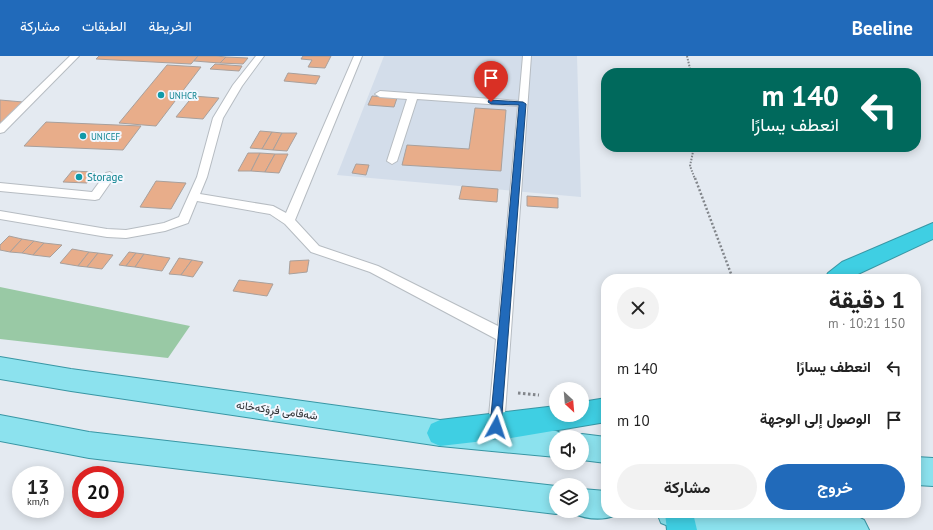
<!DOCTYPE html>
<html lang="ar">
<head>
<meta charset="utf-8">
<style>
	body { margin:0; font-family:"PT Sans",Vazirmatn,sans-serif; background:#f2f2f2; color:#222; direction:rtl; height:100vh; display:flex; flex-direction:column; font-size:15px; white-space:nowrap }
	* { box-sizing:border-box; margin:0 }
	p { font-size:13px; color:#767676 }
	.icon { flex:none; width:22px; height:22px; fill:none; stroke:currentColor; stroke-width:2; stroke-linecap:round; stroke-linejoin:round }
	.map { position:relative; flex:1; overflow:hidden; direction:ltr }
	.sheet { position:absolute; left:601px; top:218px; width:320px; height:244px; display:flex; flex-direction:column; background:#fff; border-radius:16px; box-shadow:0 2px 10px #0003; direction:rtl }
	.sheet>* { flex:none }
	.banner { position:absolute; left:601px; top:12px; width:320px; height:84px; border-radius:16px; box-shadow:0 2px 10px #0003; direction:rtl; background:#00695c; color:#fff; overflow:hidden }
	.needle { width:26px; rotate:154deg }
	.tools { position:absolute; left:549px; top:326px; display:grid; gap:8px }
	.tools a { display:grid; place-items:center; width:40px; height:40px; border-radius:50%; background:#fff; box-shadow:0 2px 10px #0003; font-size:20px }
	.speed { position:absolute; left:12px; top:410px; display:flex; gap:8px; font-size:20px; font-weight:700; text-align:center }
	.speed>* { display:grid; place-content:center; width:52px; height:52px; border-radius:50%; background:#fff; box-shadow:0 2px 10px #0003; line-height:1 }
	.speed small { font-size:10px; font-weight:400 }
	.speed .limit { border:6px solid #d22; background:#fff; color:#111 }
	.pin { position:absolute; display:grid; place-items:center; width:34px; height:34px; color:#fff; margin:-41px -17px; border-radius:50% 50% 50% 0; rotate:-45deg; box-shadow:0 0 4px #0007 }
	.pin .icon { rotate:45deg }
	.me { position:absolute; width:44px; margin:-22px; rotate:5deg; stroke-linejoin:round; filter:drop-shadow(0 0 3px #0008) }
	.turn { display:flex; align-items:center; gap:14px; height:84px; padding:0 16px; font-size:18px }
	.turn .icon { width:52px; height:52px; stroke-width:2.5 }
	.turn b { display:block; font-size:28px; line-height:34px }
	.round { display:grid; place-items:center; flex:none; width:42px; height:42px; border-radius:21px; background:#f2f2f2 }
	.summary { display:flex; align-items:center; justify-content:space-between; height:68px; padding:0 16px }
	h1 { font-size:24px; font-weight:700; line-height:30px }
	.action { display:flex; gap:8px; margin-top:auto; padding:8px 16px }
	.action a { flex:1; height:46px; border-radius:24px; background:#216aba; color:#fff; font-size:16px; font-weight:700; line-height:46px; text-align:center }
	.action a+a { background:#f2f2f2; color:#222 }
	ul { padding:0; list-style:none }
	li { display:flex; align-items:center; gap:12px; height:52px; padding:0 16px }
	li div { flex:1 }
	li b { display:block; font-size:15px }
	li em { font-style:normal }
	header { display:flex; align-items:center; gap:24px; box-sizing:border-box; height:56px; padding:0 20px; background:#216aba; color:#fff }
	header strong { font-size:19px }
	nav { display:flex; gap:22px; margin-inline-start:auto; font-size:14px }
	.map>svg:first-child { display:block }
</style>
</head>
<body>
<header>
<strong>Beeline</strong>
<nav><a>الخريطة</a><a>الطبقات</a><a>مشاركة</a></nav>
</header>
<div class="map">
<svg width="933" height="474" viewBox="0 0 933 474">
	<rect width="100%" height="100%" fill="#e4eaf1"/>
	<path fill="#d3ddea" d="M384 0H577L581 141 337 119Z"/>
	<path fill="#99c9a5" d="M0 231 190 270 168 302 0 283Z"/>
	<g fill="#e8ad8a" stroke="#a8a09c">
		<path d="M99 0H198L191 8 96 3Z"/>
		<path d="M198 0H216L226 1 220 7 194 5Z"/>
		<path d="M303 0H331L325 12 308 11 312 4 301 3Z"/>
		<path d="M226 1 248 2 243 8 220 7Z"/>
		<path d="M215 8 242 10 239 15 210 13Z"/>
		<path d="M167 9 201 11 156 70 119 67Z"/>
		<path d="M288 17 320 20 316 28 284 25Z"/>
		<path d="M193 40 219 42 203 63 176 61Z"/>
		<path d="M372 40 397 42 394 51 368 49Z"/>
		<path d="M0 44 23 46 0 69Z"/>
		<path d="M475 52 506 54 501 115 402 109 407 89 469 93Z"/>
		<path d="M46 66 141 70 123 94 24 90Z"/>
		<path d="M260 75 272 76 262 93 250 92Z"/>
		<path d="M272 76 282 77 273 94 262 93Z"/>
		<path d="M282 77H297L287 95 273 94Z"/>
		<path d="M248 97H260L251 115H238Z"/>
		<path d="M260 97 275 98 265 116 251 115Z"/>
		<path d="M275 98H288L279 117 265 116Z"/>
		<path d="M356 108 369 109 366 119 352 117Z"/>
		<path d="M72 115 95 116 87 127 63 126Z"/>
		<path d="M156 125 186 127 171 153 140 151Z"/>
		<path d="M462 130 498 133 497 146 459 143Z"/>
		<path d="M527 140 558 142V152L527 150Z"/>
		<path d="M9 180 22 183 10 196 0 194V189Z"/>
		<path d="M22 183 34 185 22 197 10 196Z"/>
		<path d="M34 185 44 187 33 199 22 197Z"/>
		<path d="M44 187 62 189 50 201 33 199Z"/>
		<path d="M72 193 89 196 78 210 60 207Z"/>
		<path d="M89 196 98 197 87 211 78 210Z"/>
		<path d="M129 196 136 197 126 210 119 209Z"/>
		<path d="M98 197 113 199 102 213 87 211Z"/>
		<path d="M136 197 144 198 135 211 126 210Z"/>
		<path d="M144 198 170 202 162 215 135 211Z"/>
		<path d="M179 202 192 204 181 219 169 218Z"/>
		<path d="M192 204 203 206 193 221 181 219Z"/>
		<path d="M309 204 307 216 289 218 290 205Z"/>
		<path d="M239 224 273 228 267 240 233 235Z"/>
	</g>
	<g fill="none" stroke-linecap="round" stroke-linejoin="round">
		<g stroke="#b6bcc2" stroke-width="2">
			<g id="service">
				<path d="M70 0H79L4 76 0 77V68Z"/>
				<path d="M256 0H264L242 30 223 62 207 121 200 138 273 150 286 157 354 0H362L295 164 319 190 378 210 498 270 518 50 417 43 397 105 392 108 387 105 407 43 380 41 375 38 380 35 519 45 523 0H531L504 371 501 376 496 378 491 376 488 371 496 283 370 216 311 196 285 168 270 158 197 145 188 167 165 175 126 182 107 181 0 163V155L107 173 126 174 164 167 179 161 197 121 213 62 233 29Z"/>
				<path d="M110 116 115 120 99 143 95 144 0 135V127L92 136 106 117Z"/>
			</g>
		</g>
		<g stroke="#3896a4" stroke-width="2">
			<g id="primary">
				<path d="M0 301 71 313 440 364 556 375 565 379 566 381H556V401L440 390 71 335 0 323Z"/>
				<path d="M0 359 89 376 556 430V455H564L556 458 89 402 0 385Z"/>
				<path d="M582 378 606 381V407L582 404V381H574Z"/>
				<path d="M916 401 933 402V430L916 429Z"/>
				<path d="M582 433 606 435V457H617L616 459C602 465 586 463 572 457L571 455H582Z"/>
				<path d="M657 457H818L854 459 864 464 869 474H692L671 471 661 467Z"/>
			</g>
		</g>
		<g stroke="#3896a4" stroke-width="2">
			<g id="motorway">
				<path d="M933 167V183L858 218 851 223H825L828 217 842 206Z"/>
				<path d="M606 342V366L511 382 440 390 431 386 427 377 431 368 440 364 556 350V359H582V346Z"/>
				<path d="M665 457H693L697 474H667Z"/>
			</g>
		</g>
		<g stroke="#82868b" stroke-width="2" stroke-dasharray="1.5 1.5" stroke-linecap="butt">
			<path d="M687 0 691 17"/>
			<path d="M694 91 690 110 695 123"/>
		</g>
		<path stroke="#82868b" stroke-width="2.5" stroke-dasharray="2 2" stroke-linecap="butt" d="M695 122 733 223"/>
		<path stroke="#82868b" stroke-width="3" stroke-dasharray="2.5 2.5" stroke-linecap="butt" d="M518 337 539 339"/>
		<use href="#service" fill="#fff" fill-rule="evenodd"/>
		<use href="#primary" fill="#8ce2ee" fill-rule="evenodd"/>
		<use href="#motorway" fill="#3fcfe3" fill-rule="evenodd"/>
	</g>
	<path fill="#216aba" stroke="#154579" d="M489 44 523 46 526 48 501 371 499 375 496 376 492 375 490 371 519 49 491 48 488 46Z"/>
	<g fill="#0f9aa8" stroke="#f2f7fe" stroke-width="1.5">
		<circle cx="161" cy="39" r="4"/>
		<circle cx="83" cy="80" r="4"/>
		<circle cx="79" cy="121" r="4"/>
	</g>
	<g text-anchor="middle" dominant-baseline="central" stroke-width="4" stroke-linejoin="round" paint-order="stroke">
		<g font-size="9" fill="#0d838f" stroke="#f2f7fe" text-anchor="start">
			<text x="169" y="39">UNHCR</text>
			<text x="91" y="80">UNICEF</text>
		</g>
		<g font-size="11" fill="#0d838f" stroke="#f2f7fe" text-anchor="start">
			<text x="87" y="121">Storage</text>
		</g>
		<g font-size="11" fill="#2a2c2f" stroke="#f2f7fe">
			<text transform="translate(277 354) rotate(8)">شەقامی فڕۆکەخانە</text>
		</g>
	</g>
</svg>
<div class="tools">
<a><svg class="needle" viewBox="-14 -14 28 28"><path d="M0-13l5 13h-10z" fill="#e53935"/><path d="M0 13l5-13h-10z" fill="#767676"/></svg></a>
<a><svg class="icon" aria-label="sound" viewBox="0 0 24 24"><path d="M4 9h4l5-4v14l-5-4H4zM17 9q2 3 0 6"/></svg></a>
<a><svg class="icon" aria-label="layers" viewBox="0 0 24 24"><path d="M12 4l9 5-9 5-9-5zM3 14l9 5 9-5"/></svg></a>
</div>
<div class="speed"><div>13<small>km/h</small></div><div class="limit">20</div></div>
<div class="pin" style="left:491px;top:46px;background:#d93025"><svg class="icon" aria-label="arrive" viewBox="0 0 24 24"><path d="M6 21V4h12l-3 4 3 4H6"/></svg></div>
<svg class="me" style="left:496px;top:371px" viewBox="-20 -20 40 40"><path d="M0-17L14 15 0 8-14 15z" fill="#216aba" stroke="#fff" stroke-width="4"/></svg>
<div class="banner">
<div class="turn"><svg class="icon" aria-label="left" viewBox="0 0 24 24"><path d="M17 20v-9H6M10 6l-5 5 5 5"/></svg><div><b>140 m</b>انعطف يسارًا</div></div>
</div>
<section class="sheet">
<div class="summary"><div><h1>1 دقيقة</h1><p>150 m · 10:21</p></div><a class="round"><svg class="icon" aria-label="close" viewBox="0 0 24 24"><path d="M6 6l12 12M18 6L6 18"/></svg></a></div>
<ul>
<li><svg class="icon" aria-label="left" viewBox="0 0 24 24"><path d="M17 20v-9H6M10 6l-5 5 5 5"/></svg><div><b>انعطف يسارًا</b></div><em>140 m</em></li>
<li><svg class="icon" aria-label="arrive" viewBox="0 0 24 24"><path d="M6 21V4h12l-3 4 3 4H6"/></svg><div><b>الوصول إلى الوجهة</b></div><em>10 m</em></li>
</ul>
<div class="action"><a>خروج</a><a>مشاركة</a></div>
</section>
</div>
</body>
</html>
